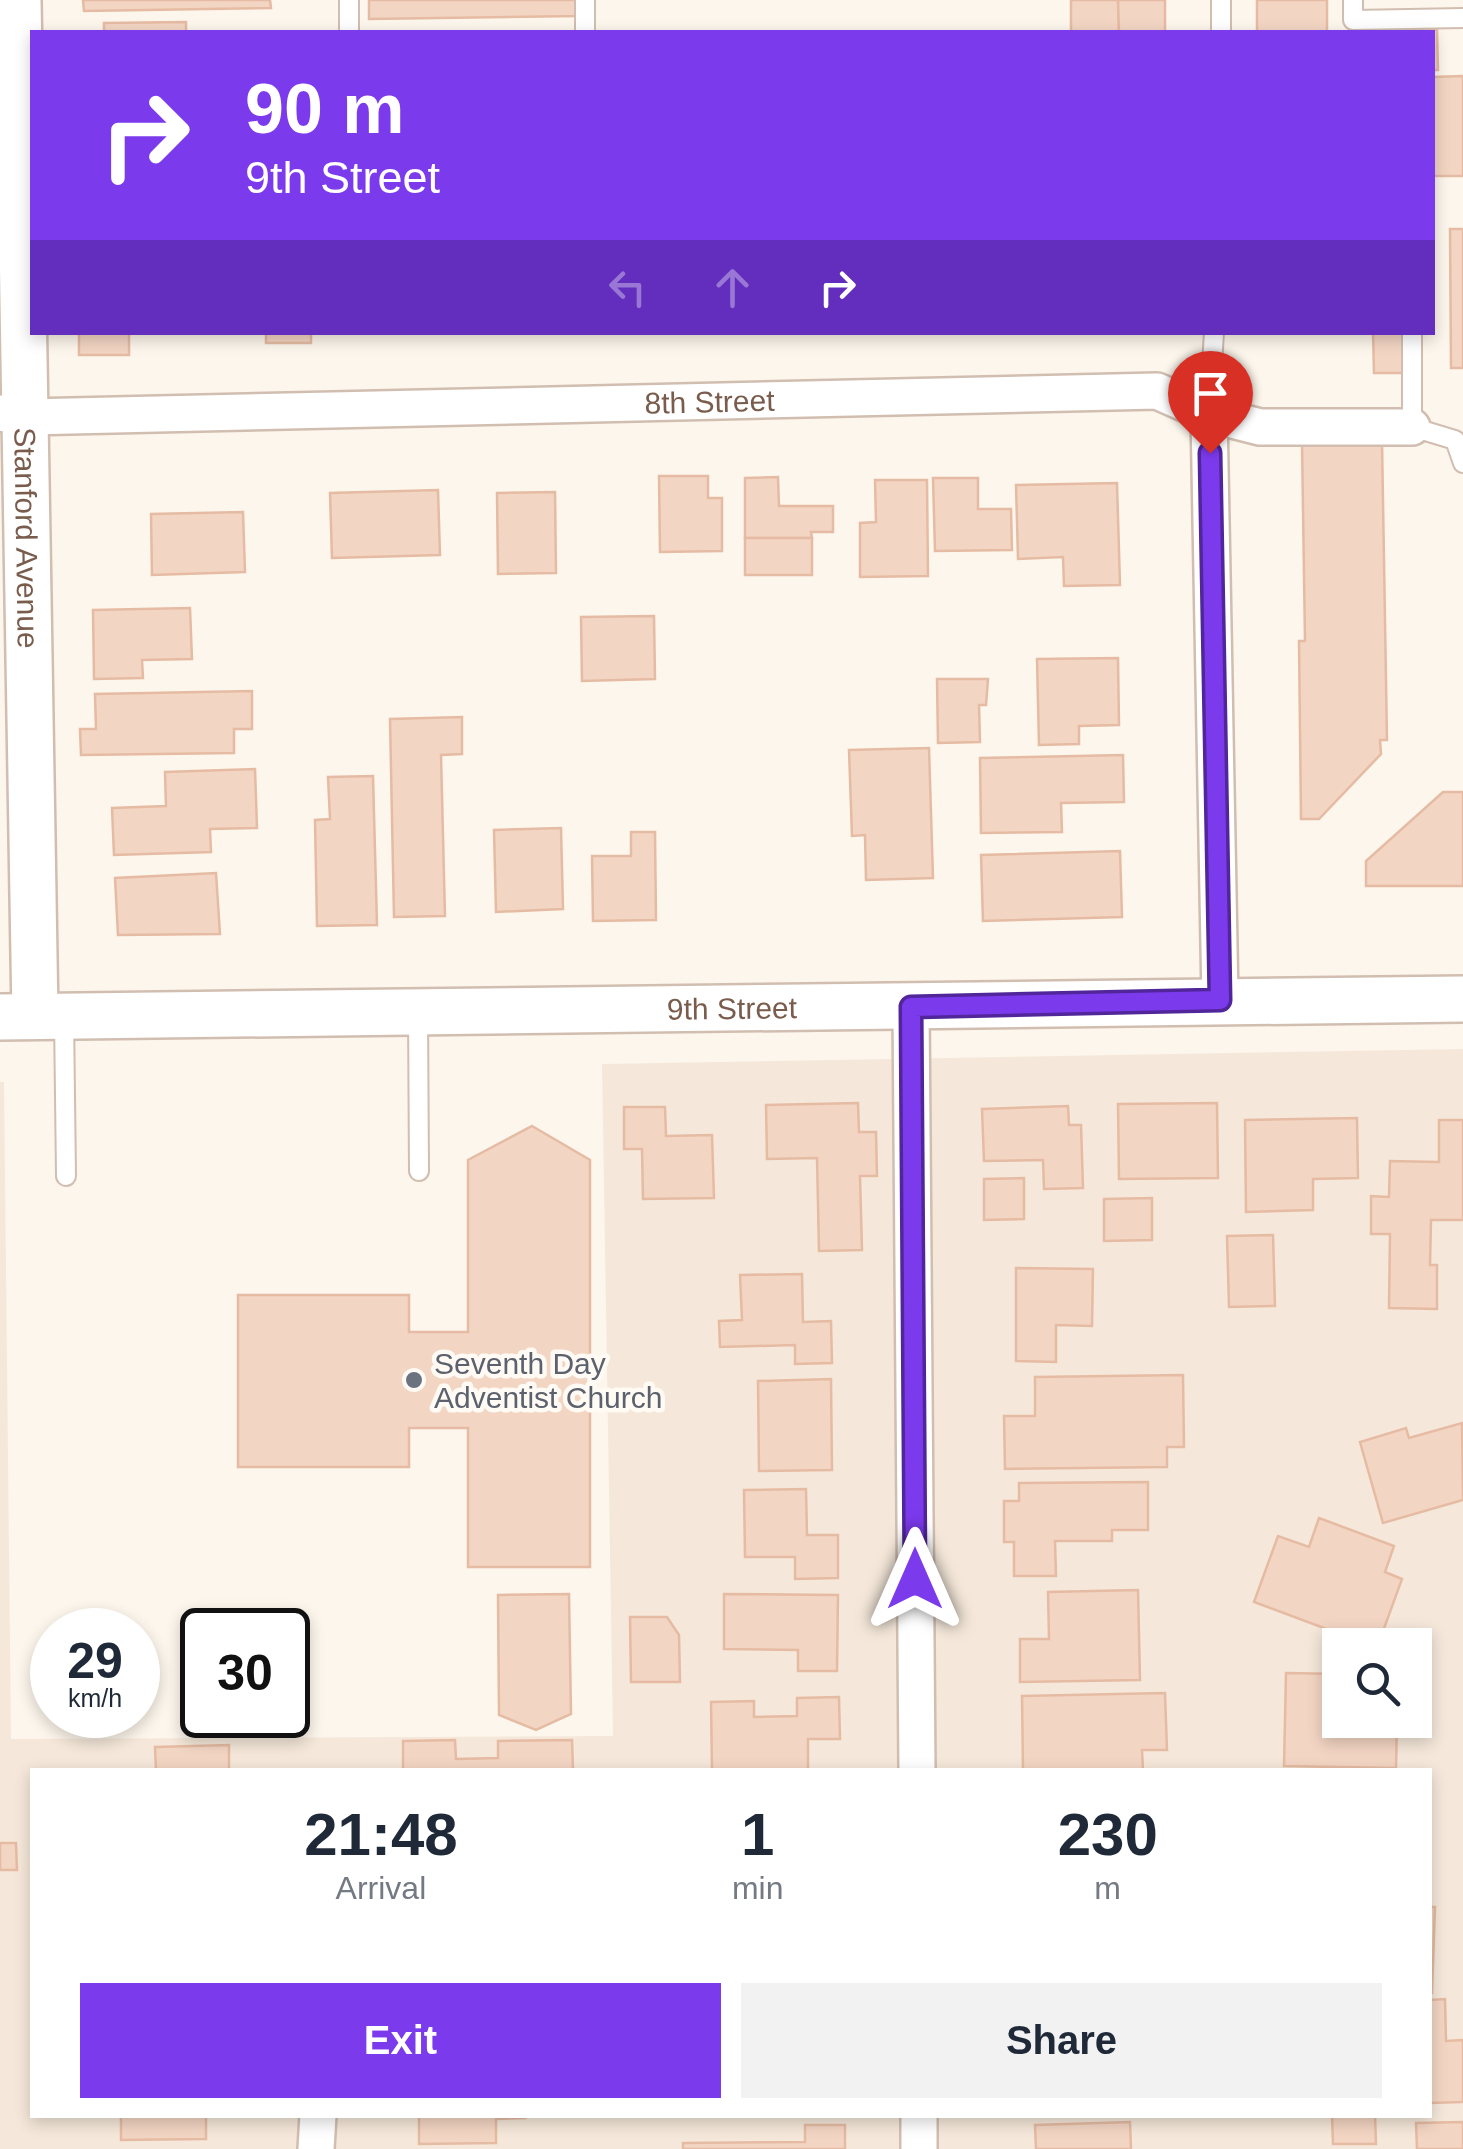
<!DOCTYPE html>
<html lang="en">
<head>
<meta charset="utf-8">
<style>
	body { margin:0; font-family:Arial,sans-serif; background:#f2f2f3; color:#1f2937; height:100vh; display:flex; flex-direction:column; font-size:38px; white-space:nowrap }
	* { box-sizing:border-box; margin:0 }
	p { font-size:32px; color:#747a83 }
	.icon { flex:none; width:55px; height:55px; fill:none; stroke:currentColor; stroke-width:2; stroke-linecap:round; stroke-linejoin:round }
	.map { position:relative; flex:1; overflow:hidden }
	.details { position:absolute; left:30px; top:1768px; width:1402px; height:350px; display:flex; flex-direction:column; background:#fff; border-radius:0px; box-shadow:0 5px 15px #0003 }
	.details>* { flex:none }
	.guide { position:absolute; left:30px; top:30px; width:1405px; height:305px; border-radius:0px; box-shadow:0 5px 15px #0003; background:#7c3aed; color:#fff; overflow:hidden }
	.fabs { position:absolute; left:1322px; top:1628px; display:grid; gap:20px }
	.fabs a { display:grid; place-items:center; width:110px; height:110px; border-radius:0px; background:#fff; box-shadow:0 5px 15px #0003; font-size:50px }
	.speed { position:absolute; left:30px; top:1608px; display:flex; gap:20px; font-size:50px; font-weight:700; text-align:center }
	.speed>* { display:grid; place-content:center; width:130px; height:130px; border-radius:50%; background:#fff; box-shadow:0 5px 15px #0003; line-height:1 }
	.speed small { font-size:25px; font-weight:400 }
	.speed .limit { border:5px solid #111; border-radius:15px; background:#fff; color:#111 }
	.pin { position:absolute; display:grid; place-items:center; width:85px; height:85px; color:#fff; margin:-102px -42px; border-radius:50% 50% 50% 0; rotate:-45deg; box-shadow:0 0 10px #0007 }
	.pin .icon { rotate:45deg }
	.me { position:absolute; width:110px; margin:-55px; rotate:0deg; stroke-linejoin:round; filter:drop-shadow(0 0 8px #0008) }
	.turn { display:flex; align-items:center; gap:35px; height:210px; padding:0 50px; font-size:45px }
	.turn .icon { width:130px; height:130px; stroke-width:2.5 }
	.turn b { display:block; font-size:70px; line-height:85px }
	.lanes { display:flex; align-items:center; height:95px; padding:0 50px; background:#0003; justify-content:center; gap:50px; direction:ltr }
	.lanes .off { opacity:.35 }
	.eta { display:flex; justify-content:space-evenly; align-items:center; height:170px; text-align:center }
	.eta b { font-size:60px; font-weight:700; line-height:70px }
	.primary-button { display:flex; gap:20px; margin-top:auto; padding:20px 50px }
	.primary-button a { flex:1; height:115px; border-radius:0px; background:#7c3aed; color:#fff; font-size:40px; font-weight:700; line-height:115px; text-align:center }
	.primary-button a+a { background:#f2f2f3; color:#1f2937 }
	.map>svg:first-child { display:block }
</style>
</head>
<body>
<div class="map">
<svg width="1463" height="2149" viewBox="0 0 1463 2149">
	<rect width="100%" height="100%" fill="#fdf6ec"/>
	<path fill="#f5e8da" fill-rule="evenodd" d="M1463 1049V2149H0V1082H4L11 1739 613 1736 602 1064ZM1340 1645H1415V1720H1340ZM32 1770H1430V2115H32Z"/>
	<g fill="#f3d5c3" stroke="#e6bba3" stroke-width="2.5">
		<path d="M83 0H270L271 8 84 11Z"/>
		<path d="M369 0H579V16L369 19Z"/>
		<path d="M1071 0H1118L1119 32H1071Z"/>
		<path d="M1118 0H1165V32H1119Z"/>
		<rect x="1257" y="0" width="70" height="32"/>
		<path d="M186 22V32H104V23Z"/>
		<path d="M1369 30H1437L1438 70H1432V32Z"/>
		<path d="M1463 76V176H1432V77Z"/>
		<path d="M1450 229H1463V368H1451Z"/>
		<rect x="79" y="332" width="50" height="23"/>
		<rect x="266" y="332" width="45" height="11"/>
		<path d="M1373 332H1403V373H1374Z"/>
		<path d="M1382 441 1387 740H1380L1381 754 1319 819H1301L1299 641H1305L1302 442Z"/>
		<path d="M659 476H708V498H722V551L660 552Z"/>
		<path d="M778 477 779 506H833V532H811L812 538H745V478Z"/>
		<path d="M933 478H978V509H1011L1012 550 935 551Z"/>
		<path d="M875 480H927L928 576 860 577V523L876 522Z"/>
		<path d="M1117 483 1120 585 1064 586 1063 557 1018 559 1016 485Z"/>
		<path d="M438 490 440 555 332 558 330 493Z"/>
		<path d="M555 492 556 573 498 574 497 493Z"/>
		<path d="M243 512 245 572 152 575 151 514Z"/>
		<rect x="745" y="538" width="67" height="37"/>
		<path d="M190 608 192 659 142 660 143 678 94 679 93 610Z"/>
		<path d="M654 616 655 679 582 681 581 617Z"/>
		<path d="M1118 658 1119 725 1079 726V744L1039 745 1037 659Z"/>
		<path d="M937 679H988L986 705H979L980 742 938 743Z"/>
		<path d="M252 691V729H234V753L81 755 80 729H96L95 694Z"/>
		<path d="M462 717V754L441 755 445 916 394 917 390 719Z"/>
		<path d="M929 748 933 878 866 880 865 835 852 836 849 750Z"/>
		<path d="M1123 755 1124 802 1061 803 1062 832 981 833 980 758Z"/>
		<path d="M255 769 257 828 210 829 211 852 114 855 112 808 166 806 165 772Z"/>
		<path d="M373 776 377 925 317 926 315 820 330 819 328 777Z"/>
		<path d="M1443 792H1463V886H1366V861Z"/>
		<path d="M561 828 563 909 496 912 494 830Z"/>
		<path d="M631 832H655L656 920 593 921 592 856H631Z"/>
		<path d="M1120 851 1122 917 983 921 981 855Z"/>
		<path d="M216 873 220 934 118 935 115 878Z"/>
		<path d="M858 1103 859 1132H876L877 1176H860L862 1250 819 1251 817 1158 767 1159 766 1105Z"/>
		<path d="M1217 1103 1218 1178 1119 1179 1118 1104Z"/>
		<path d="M1068 1106 1069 1125H1081L1083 1188 1044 1189 1043 1160 984 1161 982 1109Z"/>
		<path d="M624 1107H665L666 1136 712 1135 714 1198 643 1199 642 1149H624Z"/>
		<path d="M1357 1118 1358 1178 1313 1179V1210L1246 1212 1245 1120Z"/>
		<path d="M1439 1120H1463V1220H1431L1430 1265H1437V1309L1389 1308 1390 1234H1371V1196L1389 1197 1390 1161 1439 1162Z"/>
		<path d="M532 1126 590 1160V1567H468V1428H409V1467H238V1295H409V1332H468V1160Z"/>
		<path d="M1024 1178V1219L984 1220V1179Z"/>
		<path d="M1152 1198V1240L1104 1241V1199Z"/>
		<path d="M1273 1235 1275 1306 1229 1307 1227 1236Z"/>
		<path d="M1016 1268 1093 1269 1092 1326 1056 1325V1362L1016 1361Z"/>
		<path d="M802 1274 803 1322 831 1321 832 1363 795 1364V1345L720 1347 719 1321 742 1320 740 1275Z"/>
		<path d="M1183 1375 1184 1447H1167V1467L1005 1469 1004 1416H1035V1377Z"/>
		<path d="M831 1379 832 1470 759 1471 758 1381Z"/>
		<path d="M1462 1423 1463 1500 1383 1523 1360 1442 1406 1428 1409 1438Z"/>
		<path d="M1148 1482V1530H1112V1541H1055L1056 1576H1014V1542H1004V1501H1019V1483Z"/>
		<path d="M806 1489 807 1535H838V1578L795 1579V1557H745L744 1490Z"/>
		<path d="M1319 1518 1394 1546 1385 1572 1402 1579 1378 1645 1340 1646 1328 1641 1332 1631 1254 1602 1278 1536 1309 1547Z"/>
		<path d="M1138 1590 1140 1680 1020 1682V1639H1049L1048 1592Z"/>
		<path d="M569 1594 571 1714 536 1730 499 1715 498 1595Z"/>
		<path d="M724 1594 838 1595 837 1671H798V1650L724 1649Z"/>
		<path d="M630 1617H667L679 1635 680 1682H631Z"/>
		<path d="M1286 1673 1340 1674V1720H1397L1396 1768 1284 1766Z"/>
		<path d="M1165 1693 1167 1750H1142L1143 1770H1023L1022 1696Z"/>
		<path d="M839 1697 840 1739H808V1770H712L711 1702 754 1701V1717L797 1716V1698Z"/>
		<path d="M455 1740 456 1759 498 1758V1741L572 1740 573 1770H403V1741Z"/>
		<path d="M229 1745V1770H156L155 1747Z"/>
		<path d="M0 1843H16L17 1870H0Z"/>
		<path d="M1430 1907H1435L1432 1993H1430Z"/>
		<path d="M1445 1999 1446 2041 1463 2040V2102L1430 2103V2000Z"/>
		<path d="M121 2115H206V2139L121 2140Z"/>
		<path d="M419 2115H524L525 2118 496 2119V2143L419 2144Z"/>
		<path d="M1332 2115H1375L1376 2144H1333Z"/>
		<path d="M1130 2122 1131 2149H1036L1035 2125Z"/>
		<path d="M1463 2122V2149H1417L1416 2123Z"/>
		<path d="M805 2125H845V2149H683V2143L805 2142Z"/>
	</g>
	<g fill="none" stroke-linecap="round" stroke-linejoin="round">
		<g stroke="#d1beb0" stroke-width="22">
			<g id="service">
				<path d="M349 0V32"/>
				<path d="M585 0V32"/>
				<path d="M1221 0V32"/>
				<path d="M1353 0V20L1463 18"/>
				<path d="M1412 332V427L1455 440 1463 463"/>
				<path d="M1209 414 1214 332"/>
				<path d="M418 1012 419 1171"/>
				<path d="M64 1016 66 1176"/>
			</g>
		</g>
		<g stroke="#d1beb0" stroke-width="40">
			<g id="minor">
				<path id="s1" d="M0 413 27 417 1157 391 1209 414 1260 427H1412"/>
				<path d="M1209 414 1220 999"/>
				<path d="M911 1007 917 1770"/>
				<path d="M919 2115V2149"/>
				<path d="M316 2149 318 2115"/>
			</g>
		</g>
		<g stroke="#d1beb0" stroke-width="50">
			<g id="tertiary">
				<path id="s2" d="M18 0 35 1016"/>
				<path id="s3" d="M0 1017 1463 999"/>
			</g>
		</g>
		<use href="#service" stroke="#fff" stroke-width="18"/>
		<use href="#minor" stroke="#fff" stroke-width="35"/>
		<use href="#tertiary" stroke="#fff" stroke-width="45"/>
	</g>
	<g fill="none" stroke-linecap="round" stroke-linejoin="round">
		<g stroke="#51269a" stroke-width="25">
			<path id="route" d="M915 1579 911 1007 1220 1000 1210 453"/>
		</g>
		<use href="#route" stroke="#7c3aed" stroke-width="18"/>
	</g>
	<circle fill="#6b7280" stroke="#fffaf3" stroke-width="4" cx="414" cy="1380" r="10"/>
	<g text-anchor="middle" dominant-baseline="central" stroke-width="9" stroke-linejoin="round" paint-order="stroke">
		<g font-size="30" fill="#7a5c4d" stroke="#fffaf3">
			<text stroke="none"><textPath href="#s1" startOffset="710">8th Street</textPath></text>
			<text stroke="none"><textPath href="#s2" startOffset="538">Stanford Avenue</textPath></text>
			<text stroke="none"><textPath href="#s3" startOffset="732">9th Street</textPath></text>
		</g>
		<g font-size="30" fill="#5b616d" stroke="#fffaf3" text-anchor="start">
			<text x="434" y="1363">Seventh Day<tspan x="434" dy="34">Adventist Church</tspan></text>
		</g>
	</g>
</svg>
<div class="fabs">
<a><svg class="icon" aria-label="search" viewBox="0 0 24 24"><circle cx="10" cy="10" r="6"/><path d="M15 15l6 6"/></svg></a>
</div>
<div class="speed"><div>29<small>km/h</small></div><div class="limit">30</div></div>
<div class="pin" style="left:1210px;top:453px;background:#d93025"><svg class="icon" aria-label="arrive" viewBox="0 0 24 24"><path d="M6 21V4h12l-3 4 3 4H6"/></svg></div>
<svg class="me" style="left:915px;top:1579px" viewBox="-20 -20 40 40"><path d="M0-17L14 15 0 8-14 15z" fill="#7c3aed" stroke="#fff" stroke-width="4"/></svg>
<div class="guide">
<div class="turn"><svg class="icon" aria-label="right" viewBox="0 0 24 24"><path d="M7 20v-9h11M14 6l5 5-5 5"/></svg><div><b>90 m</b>9th Street</div></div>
<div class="lanes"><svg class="icon off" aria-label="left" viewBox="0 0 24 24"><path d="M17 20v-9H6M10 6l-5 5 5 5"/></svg><svg class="icon off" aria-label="ahead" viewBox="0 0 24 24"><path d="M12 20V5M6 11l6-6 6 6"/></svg><svg class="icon" aria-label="right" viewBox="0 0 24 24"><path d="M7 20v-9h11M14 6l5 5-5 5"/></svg></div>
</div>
<section class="details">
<div class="eta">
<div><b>21:48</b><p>Arrival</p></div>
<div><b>1</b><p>min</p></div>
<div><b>230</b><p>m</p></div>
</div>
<div class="primary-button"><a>Exit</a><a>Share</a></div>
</section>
</div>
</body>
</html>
